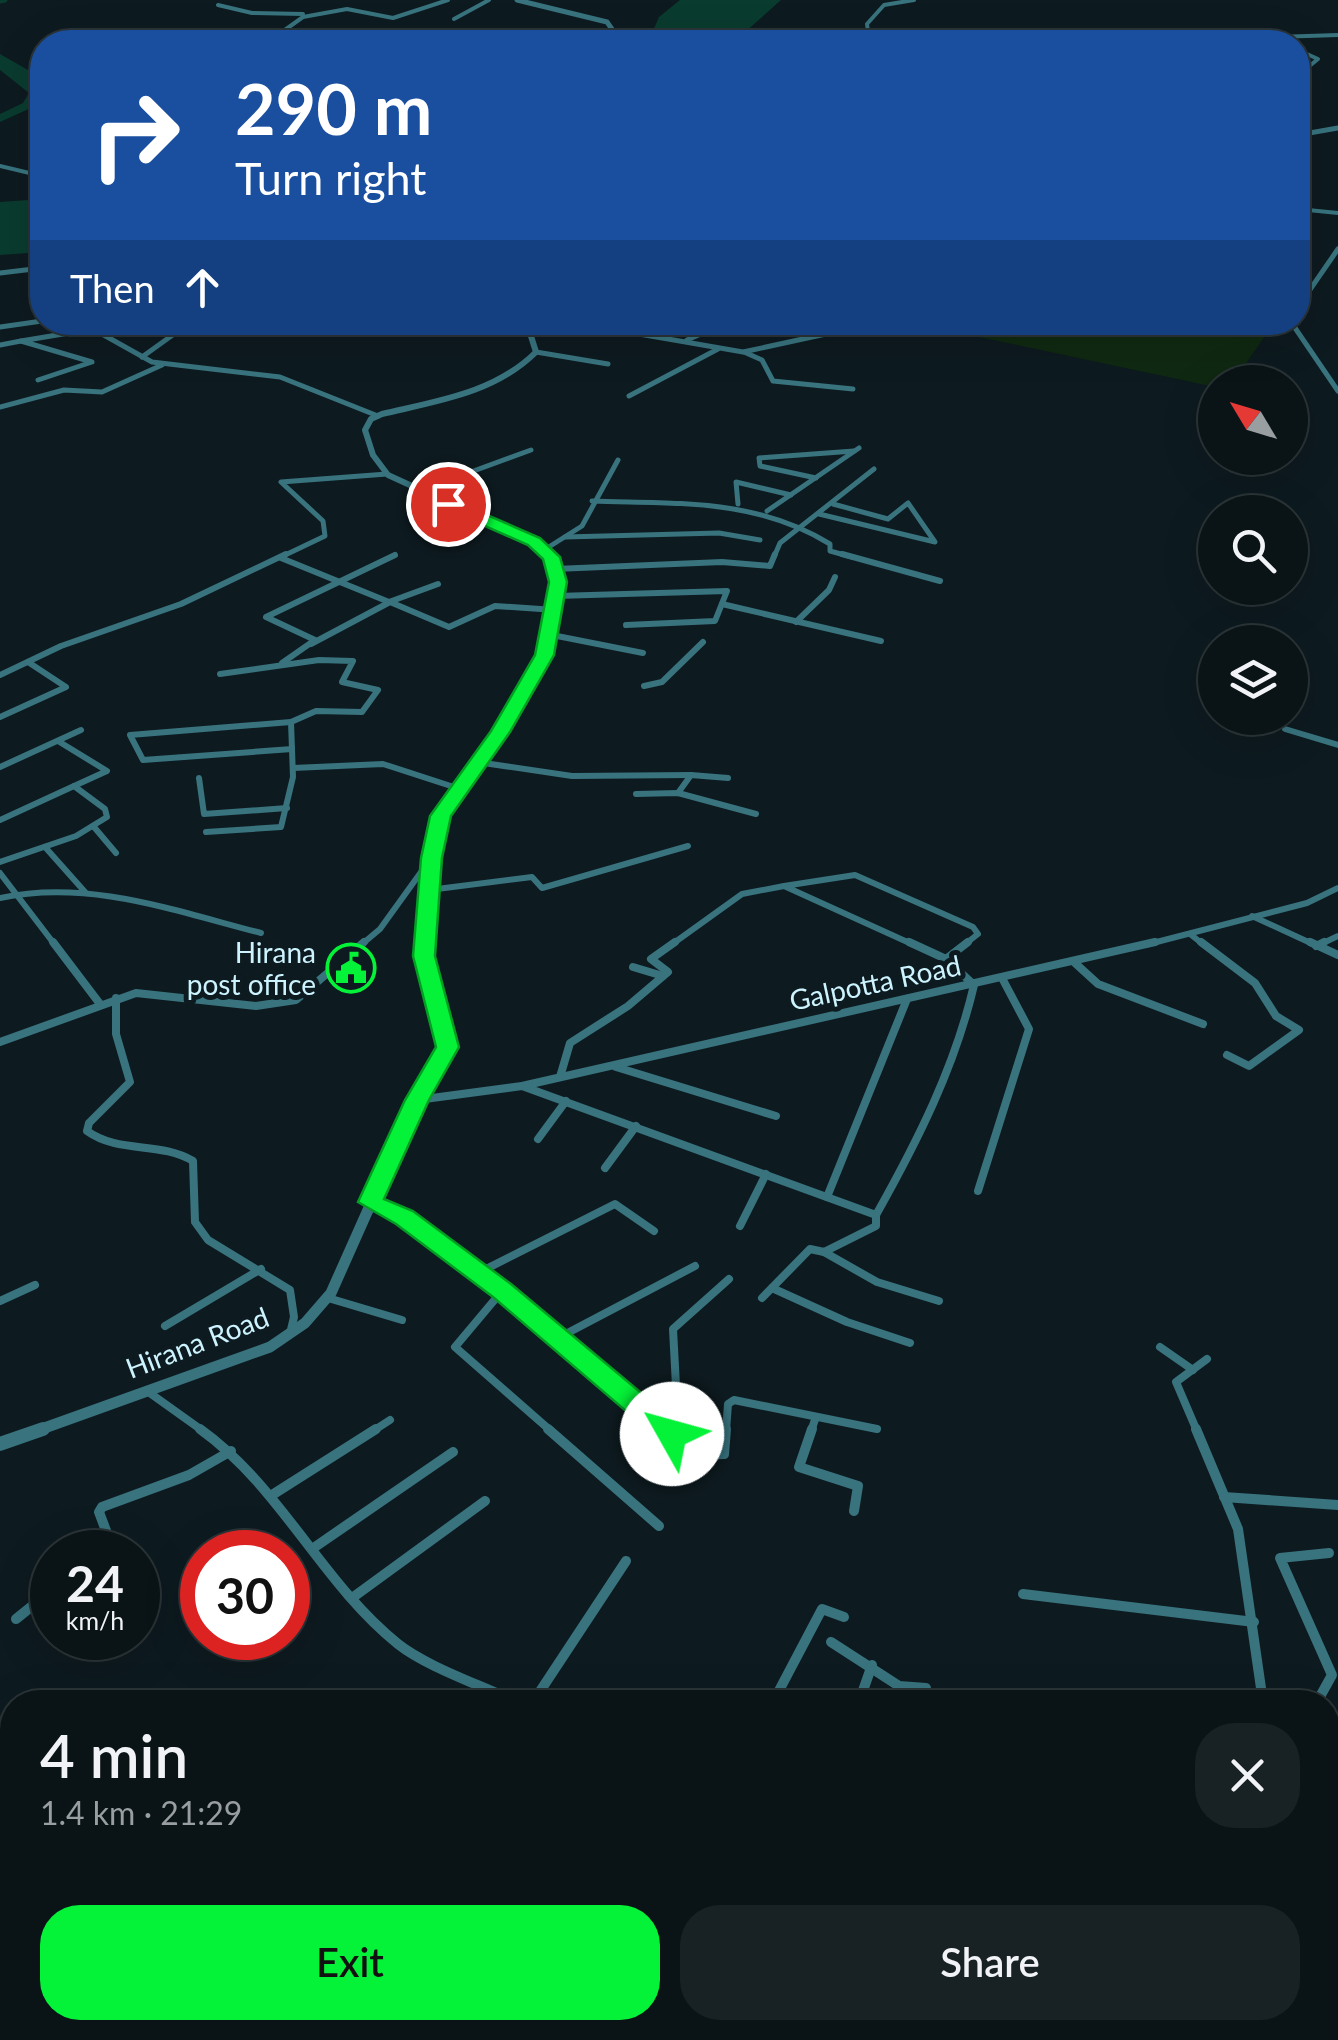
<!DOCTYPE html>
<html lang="en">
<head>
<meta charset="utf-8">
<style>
	body { margin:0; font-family:Lato,sans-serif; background:#182124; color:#f1f3f6; height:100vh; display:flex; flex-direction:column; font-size:38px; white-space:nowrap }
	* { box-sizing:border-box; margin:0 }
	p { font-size:32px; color:#999ea1 }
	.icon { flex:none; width:55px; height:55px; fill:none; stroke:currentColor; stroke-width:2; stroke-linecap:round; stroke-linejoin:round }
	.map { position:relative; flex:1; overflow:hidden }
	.drawer { position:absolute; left:0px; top:1690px; width:1340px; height:350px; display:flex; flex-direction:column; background:#0a1417; border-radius:40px 40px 0 0; box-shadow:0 10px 40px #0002,0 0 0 2px #2a3336 }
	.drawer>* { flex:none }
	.guide { position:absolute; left:30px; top:30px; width:1280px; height:305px; border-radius:40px; box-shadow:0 10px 40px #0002,0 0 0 2px #2a3336; background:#1a4fa0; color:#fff; overflow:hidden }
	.needle { width:65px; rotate:308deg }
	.controls { position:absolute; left:1198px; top:365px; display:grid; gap:20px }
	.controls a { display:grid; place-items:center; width:110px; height:110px; border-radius:50%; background:#0a1417; box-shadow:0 10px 40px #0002,0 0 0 2px #2a3336; font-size:50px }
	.speed { position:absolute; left:30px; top:1530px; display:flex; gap:20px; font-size:50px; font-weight:700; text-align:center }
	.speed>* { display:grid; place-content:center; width:130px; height:130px; border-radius:50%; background:#0a1417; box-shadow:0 10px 40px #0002,0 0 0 2px #2a3336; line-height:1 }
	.speed small { font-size:25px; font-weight:400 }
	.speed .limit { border:15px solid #d22; background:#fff; color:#111 }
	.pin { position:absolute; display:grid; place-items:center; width:85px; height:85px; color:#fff; margin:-42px; border:5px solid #fff; border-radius:50%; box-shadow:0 2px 10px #0007 }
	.me { position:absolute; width:110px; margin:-55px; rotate:308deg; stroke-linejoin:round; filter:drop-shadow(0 0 8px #0008) }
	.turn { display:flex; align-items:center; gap:35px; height:210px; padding:0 40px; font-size:45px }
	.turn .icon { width:130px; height:130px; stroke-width:2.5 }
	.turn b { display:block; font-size:70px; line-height:85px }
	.then { display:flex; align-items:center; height:95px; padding:0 40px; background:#0003; gap:20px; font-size:38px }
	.round { display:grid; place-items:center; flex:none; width:105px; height:105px; border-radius:40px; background:#182124 }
	.overview { display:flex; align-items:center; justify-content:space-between; height:170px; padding:0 40px }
	h1 { font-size:60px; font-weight:600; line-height:75px }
	.primary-button { display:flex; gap:20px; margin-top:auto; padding:20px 40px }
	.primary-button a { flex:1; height:115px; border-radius:40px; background:#04f237; color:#111; font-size:40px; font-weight:600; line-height:115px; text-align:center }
	.primary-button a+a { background:#182124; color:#f1f3f6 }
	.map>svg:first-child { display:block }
</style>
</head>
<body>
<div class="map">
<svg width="1338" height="2040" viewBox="0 0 1338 2040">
	<rect width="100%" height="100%" fill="#0d1a1f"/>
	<path fill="#102912" d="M913 323H1274L1233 382H1215V387Z"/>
	<g fill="#0a3b2f">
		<path d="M680 0H781L734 42H653L650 38 659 17Z"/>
		<path d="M0 54 42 78V103L0 122V114L23 103 29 93 0 70Z"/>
		<path d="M42 199V252L0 255V202Z"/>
	</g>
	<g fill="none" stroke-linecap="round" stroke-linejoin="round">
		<path stroke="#0a3b2f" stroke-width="5" d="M0 1 5 0"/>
		<g stroke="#38737e" stroke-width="4">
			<path d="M218 5 252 13 303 14"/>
			<path d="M454 19 489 0"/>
			<path d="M268 42 303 17 347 9 393 18 448 0"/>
			<path d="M843 42 868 32 867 24 884 5 914 0"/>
			<path d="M1225 42 1276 37"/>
			<path d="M1285 42 1276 37 1338 35"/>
			<path d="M1298 50 1318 59 1301 73 1298 84"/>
			<path d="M0 166 42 176"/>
			<path d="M1298 209 1338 213"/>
		</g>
		<g stroke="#38737e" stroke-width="5">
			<path d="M0 273 42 268"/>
			<path d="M1298 307 1338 249"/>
			<path d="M93 322V329L152 362 280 377 378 416"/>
			<path d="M570 322 743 352 858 327"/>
			<path d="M1291 322 1338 391"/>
			<path d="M0 327 42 321"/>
			<path d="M687 340 728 322"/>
			<path d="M0 345 21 341"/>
			<path d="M536 352 608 364"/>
			<path d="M744 352 762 360 773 381 853 389"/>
			<path d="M142 357 174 334 175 322"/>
			<path d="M38 380 92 362 21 341 93 329"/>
			<path d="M629 396 718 349"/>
			<path d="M0 407 64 390 102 392 162 365"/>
			<path d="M816 478 760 466 759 458 854 451"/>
			<path d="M419 491 531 450"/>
			<path d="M592 501C677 504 755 498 830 544V551L852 557"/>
			<path d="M738 504 736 482 791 495"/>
			<path d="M767 511 859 448"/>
			<path d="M819 514 935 542 908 503 888 519 833 504"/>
			<path d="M565 537 719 533 760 540"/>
			<path d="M544 550 582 526 618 460"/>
			<path d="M281 557 325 536 323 521 281 482 387 474"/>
			<path d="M391 557 395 555"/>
			<path d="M774 557 780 543 874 469"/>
		</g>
		<g stroke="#38737e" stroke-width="6">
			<path d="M842 554 940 581"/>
			<path d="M281 558 389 602 438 584"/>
			<path d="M555 569 722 562 770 566 775 554"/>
			<path d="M556 596 727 591 715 621 626 625"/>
			<path d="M722 604 881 641"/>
			<path d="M796 622 829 590 835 577"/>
			<path d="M552 635 643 653"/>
			<path d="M311 644 390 602 449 627 495 606 555 610"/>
			<path d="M282 663 315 640 266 617 395 555"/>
			<path d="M0 675 61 646 181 604 286 554"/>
			<path d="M644 686 662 682 703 642"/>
			<path d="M0 717 66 687 28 662"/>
			<path d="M291 722 130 735 143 760 292 749"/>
			<path d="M1285 729 1338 745"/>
			<path d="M58 741 107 771 74 786"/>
			<path d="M477 762 572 776 691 775"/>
			<path d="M0 767 81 730"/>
			<path d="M293 768 383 764 457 788"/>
			<path d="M199 778 204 814 287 808"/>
			<path d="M678 793 691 775 728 778"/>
			<path d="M636 794 678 793 756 814"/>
			<path d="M0 820 74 786 105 809 107 817 76 836 0 862"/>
			<path d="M94 827 116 853"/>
			<path d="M206 832 281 827 293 777 291 722 316 711 362 712 378 690 342 682 353 661 319 660 220 674"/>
			<path d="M45 847 85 892"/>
			<path d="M0 873 55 945"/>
			<path d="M424 885 437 889 532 877 542 888 688 846"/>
			<path d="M0 898C89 879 175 911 261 933"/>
			<path d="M1252 916 1315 945"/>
			<path d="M1190 934 1204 945"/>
			<path d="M361 945 380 929 429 861"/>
			<path d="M671 945 742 894 784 886"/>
			<path d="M914 945 784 886 855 875 973 927 978 934 964 945"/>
			<path d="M1145 945 1307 903 1338 888"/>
			<path d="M1319 945 1338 936"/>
		</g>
		<g stroke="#38737e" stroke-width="8">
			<path d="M53 942 100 1004"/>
			<path d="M909 942 946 959"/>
			<path d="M1201 942 1255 983 1276 1016 1299 1030 1249 1066 1227 1055"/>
			<path d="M1310 942 1338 955"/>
			<path d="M1316 946 1324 942"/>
			<path d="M946 959 968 942"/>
			<path d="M1075 963 1098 984 1203 1024"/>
			<path d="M633 967 663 976"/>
			<path d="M116 998V1034L130 1082 89 1123 87 1131C119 1154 160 1141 193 1161L195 1222 208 1240 290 1290 294 1317 290 1334"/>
			<path d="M0 1042 136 993 256 1006 296 1000 364 942"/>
			<path d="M616 1067 776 1116"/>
			<path d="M560 1077 570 1043 628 1006 668 972 651 959 675 942"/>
			<path d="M522 1086 876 1215C917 1142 955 1067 974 985L946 959"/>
			<path d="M417 1100 522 1086 1155 942"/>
			<path d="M538 1139 566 1101"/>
			<path d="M605 1168 636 1126"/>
			<path d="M978 1191 1029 1029 1002 978"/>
			<path d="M827 1197 907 999"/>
			<path d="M370 1202C484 1256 567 1358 668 1431"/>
			<path d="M740 1226 766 1174"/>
			<path d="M824 1252 877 1282 939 1301"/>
			<path d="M478 1273 615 1204 654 1231"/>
			<path d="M772 1288 847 1322 910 1343"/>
			<path d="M502 1291 455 1347 551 1431"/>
			<path d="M328 1298 402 1320"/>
			<path d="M762 1298 810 1249 824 1252 876 1226V1215"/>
			<path d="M0 1301 35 1285"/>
			<path d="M165 1326 261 1269"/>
			<path d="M558 1338 695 1266"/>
			<path d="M1160 1347 1193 1370"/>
			<path d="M147 1391 203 1431"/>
			<path d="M643 1413 676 1386 673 1329 729 1279"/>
			<path d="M373 1431 390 1420"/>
			<path d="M726 1431 728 1404 734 1400 877 1429"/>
			<path d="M811 1431 816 1417"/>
			<path d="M1197 1431 1176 1382 1207 1359"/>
		</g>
		<g stroke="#38737e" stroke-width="10">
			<path d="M200 1429C281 1487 321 1582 398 1644 427 1667 481 1685 516 1702"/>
			<path d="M548 1429 659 1526"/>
			<path d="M665 1429 701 1455 724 1454 726 1429"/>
			<path d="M812 1429 799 1467 858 1486 854 1511"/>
			<path d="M1196 1429 1238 1529 1263 1702"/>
			<path d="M272 1495 376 1429"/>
			<path d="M1224 1497 1338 1505"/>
			<path d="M312 1549 453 1452"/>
			<path d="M100 1552 111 1544 99 1512 102 1507 189 1475 231 1451"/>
			<path d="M1023 1594 1254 1622"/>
			<path d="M352 1598 485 1501"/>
			<path d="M16 1619 52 1590"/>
			<path d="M831 1642 899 1686 926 1688"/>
			<path d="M533 1702 626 1561"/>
			<path d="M773 1702 822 1609 844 1617"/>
			<path d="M859 1702 872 1665"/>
			<path d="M1317 1702 1332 1675 1280 1558 1329 1553"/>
			<path d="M0 1849 12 1854"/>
			<path d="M1328 1973 1338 1982"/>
			<path d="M0 2018H12"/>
			<path d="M45 2028 85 2040"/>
			<path d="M94 2040 101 2028"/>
			<path d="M264 2040 272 2028"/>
			<path d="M532 2040 533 2028"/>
			<path d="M665 2040 670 2028"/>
		</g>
		<g stroke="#38737e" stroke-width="5">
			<path d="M517 0 607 22 621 42"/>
			<path d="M1298 135 1338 128"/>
		</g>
		<path stroke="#38737e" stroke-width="6" d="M520 322 530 333 536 352C495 393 437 401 382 414L371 419 365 430 373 455 388 475 534 542 552 557"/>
		<path stroke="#38737e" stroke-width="9" d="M425 945C428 904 423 852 442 815 472 754 596 626 549 554"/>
		<path stroke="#38737e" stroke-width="11" d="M36 1431 270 1347 305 1323 331 1293 417 1100 448 1047 424 956 425 942"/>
		<path stroke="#38737e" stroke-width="14" d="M0 1444 43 1429"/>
	</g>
	<path fill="#04f237" stroke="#039d24" stroke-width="2.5" d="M448 498 540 538 560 557 567 582 554 655 510 732 451 816 442 858 435 956 459 1047 429 1100 384 1199 413 1211 511 1284 682 1427 686 1434 672 1445 662 1442 493 1297 396 1224 358 1202 405 1100 436 1047 413 956 421 858 430 816 491 731 535 655 549 582 543 559 528 545 442 507 439 504Z"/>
	<defs>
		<g id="civic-ring" transform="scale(2.5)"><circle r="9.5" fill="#0d1a1f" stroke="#04f237" stroke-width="1.5"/><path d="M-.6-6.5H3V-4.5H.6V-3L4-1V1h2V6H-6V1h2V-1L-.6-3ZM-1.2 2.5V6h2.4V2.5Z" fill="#04f237"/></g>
	</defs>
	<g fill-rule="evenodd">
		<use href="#civic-ring" x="351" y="968"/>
	</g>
	<g text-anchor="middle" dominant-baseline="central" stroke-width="10" stroke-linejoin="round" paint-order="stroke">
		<g font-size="28" fill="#ccf3fe" stroke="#0d1a1f" text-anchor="end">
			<text x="316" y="952">Hirana<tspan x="316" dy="32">post office</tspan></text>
		</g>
		<g font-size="28" fill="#ccf3fe" stroke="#0d1a1f">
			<text transform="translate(875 982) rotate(-12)">Galpotta Road</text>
			<text transform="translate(197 1342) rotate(-21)">Hirana Road</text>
		</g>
	</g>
</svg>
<div class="controls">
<a><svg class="needle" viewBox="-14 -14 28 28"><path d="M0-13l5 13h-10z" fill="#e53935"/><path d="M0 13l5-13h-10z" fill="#999ea1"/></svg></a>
<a><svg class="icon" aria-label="search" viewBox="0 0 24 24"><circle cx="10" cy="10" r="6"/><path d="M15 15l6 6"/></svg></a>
<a><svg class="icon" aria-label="layers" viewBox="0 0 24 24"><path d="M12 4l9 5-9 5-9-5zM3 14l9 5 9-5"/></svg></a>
</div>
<div class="speed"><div>24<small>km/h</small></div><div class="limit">30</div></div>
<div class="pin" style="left:448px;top:504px;background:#d93025"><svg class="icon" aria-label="arrive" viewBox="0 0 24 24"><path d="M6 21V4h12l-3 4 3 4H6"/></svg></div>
<svg class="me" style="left:672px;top:1434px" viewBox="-20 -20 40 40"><circle r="19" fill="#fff"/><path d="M0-13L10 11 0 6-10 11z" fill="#04f237"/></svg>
<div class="guide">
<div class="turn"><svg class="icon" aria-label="right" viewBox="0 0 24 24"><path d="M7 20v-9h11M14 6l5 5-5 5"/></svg><div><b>290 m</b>Turn right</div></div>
<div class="then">Then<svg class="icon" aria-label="ahead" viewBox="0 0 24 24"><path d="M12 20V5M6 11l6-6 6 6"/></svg></div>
</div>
<section class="drawer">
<div class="overview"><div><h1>4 min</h1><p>1.4 km · 21:29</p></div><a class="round"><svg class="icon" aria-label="close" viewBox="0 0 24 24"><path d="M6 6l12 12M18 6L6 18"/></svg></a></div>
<div class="primary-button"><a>Exit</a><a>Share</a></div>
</section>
</div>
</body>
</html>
